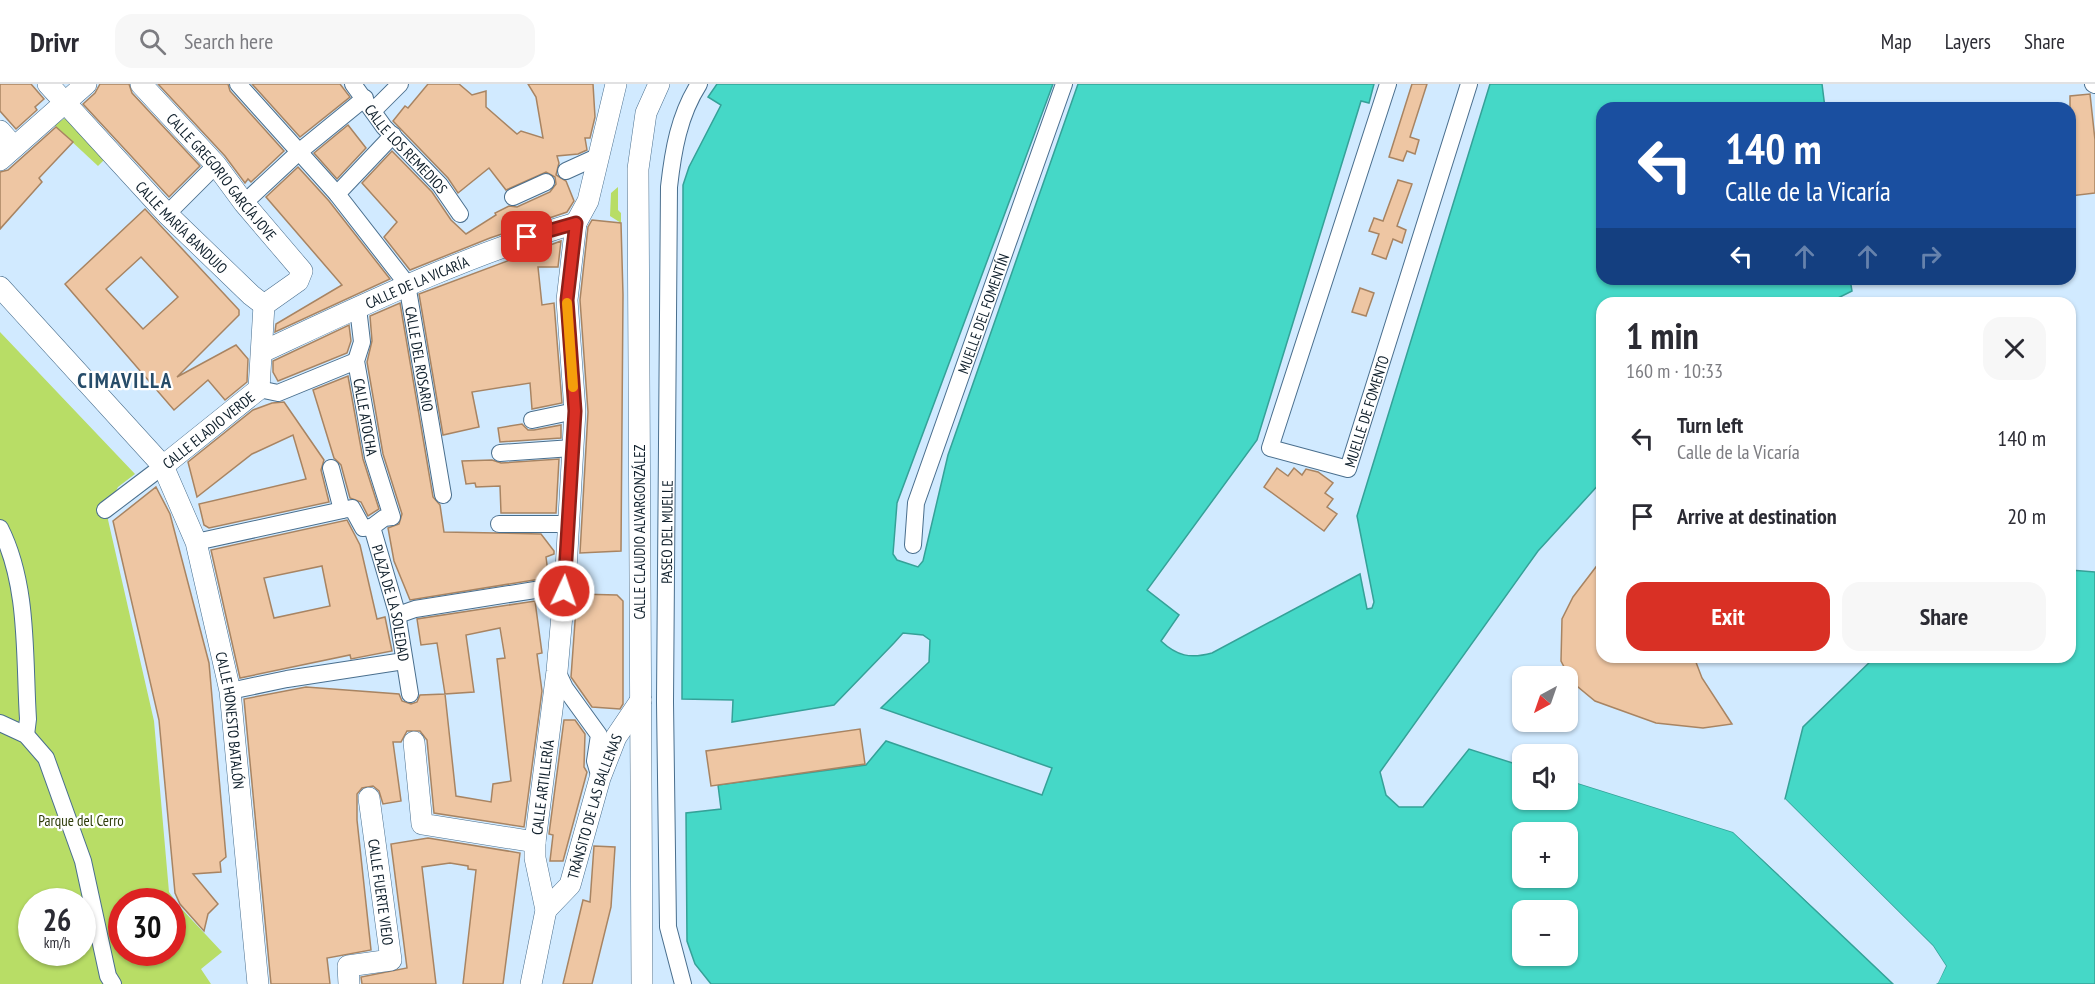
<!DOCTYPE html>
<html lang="en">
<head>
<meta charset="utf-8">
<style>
	body { margin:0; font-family:"PT Sans Narrow",sans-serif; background:#f7f7f7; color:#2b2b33; height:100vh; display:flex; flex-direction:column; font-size:22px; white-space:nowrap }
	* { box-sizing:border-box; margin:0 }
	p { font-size:20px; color:#7c7c81 }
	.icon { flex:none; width:33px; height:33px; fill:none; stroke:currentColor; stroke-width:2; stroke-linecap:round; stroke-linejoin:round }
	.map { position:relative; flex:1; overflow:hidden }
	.panel { position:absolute; left:1596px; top:213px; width:480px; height:366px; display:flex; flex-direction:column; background:#fff; border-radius:18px; box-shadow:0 2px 4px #0004 }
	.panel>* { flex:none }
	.top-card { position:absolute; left:1596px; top:18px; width:480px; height:183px; border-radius:18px; box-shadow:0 2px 4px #0004; background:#1a4fa0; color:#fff; overflow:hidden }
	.needle { width:39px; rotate:220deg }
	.fabs { position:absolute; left:1512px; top:582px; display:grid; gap:12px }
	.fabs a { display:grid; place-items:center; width:66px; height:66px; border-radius:12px; background:#fff; box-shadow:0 2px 4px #0004; font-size:30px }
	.speed { position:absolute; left:18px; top:804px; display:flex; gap:12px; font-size:30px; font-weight:700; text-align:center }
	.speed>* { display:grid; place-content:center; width:78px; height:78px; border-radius:50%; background:#fff; box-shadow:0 2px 4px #0004; line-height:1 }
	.speed small { font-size:15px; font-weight:400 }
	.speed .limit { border:9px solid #d22; background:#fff; color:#111 }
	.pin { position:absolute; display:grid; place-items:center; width:51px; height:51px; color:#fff; margin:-26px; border-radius:12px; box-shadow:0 3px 9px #0006 }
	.me { position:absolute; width:66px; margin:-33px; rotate:3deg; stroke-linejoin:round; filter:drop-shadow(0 0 4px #0008) }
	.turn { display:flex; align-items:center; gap:21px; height:126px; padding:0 30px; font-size:27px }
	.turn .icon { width:78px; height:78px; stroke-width:2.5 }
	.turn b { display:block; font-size:42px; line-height:51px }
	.lanes { display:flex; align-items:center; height:57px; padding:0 30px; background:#0003; justify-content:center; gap:30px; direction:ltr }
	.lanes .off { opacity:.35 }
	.round { display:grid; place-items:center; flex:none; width:63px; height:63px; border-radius:18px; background:#f7f7f7 }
	.head { display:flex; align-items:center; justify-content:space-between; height:102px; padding:0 30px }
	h1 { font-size:36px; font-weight:700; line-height:45px }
	.cta { display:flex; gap:12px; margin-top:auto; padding:12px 30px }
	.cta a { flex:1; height:69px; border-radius:18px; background:#d93025; color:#fff; font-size:24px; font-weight:700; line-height:69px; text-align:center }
	.cta a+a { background:#f7f7f7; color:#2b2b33 }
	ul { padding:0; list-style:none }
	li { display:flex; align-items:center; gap:18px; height:78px; padding:0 30px }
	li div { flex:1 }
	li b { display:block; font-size:22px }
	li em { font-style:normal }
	header { display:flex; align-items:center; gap:36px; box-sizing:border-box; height:84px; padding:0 30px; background:#fff; border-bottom:2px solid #e1e1e2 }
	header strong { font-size:28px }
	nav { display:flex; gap:33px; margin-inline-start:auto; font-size:21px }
	.search { width:420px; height:54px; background:#f7f7f7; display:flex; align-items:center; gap:15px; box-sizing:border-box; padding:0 21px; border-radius:18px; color:#7c7c81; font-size:22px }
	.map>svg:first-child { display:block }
</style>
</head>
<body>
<header>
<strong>Drivr</strong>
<div class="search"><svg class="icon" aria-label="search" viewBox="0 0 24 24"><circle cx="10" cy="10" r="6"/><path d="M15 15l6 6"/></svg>Search here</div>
<nav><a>Map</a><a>Layers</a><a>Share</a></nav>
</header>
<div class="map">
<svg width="2095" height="900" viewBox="0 0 2095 900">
	<rect width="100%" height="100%" fill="#d1eaff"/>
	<g fill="#b8dd66" fill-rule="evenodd">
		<path d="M67 33 105 75 98 82 54 41Z"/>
		<path d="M618 103V126L621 129V139L610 132 611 109Z"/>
		<path d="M0 248 135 390 118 403 106 427 154 637 169 808 178 821 222 868 201 885 211 900H0ZM32 818H82V868H32ZM122 818H172V868H122Z"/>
	</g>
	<g fill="#45d8c7" stroke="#35a198" stroke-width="1.5" fill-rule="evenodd">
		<path d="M717 0H1053L897 419 893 470 897 476 918 483 923 477 948 371 1078 0H1374L1369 19 1361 17 1257 356 1147 506 1179 531 1161 557C1177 572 1190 575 1212 569L1360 490 1367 525 1372 524 1374 518 1357 432 1490 0H1822L1825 24H1602V195H1850L1852 207 1828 219H1602V397L1538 467 1380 688 1386 711 1399 723H1423L1469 665 1522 682V716H1568V696L1733 748 1893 900H711L695 880 687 857 686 729 721 725 718 701 866 681 886 657 1042 711 1052 684 881 624 929 578 930 556 923 551 903 549 894 559 834 621 732 638 733 616 682 615 683 101 689 83 721 21 708 13ZM1522 748H1568V794H1522ZM1522 826H1568V872H1522Z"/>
		<path d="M2070 486 2095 488V900H1937L1946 882 1933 862 1785 715 1803 643 1875 573H2070Z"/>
	</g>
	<g fill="#d1eaff">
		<path d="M1568 693 1735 746 1896 900 1733 748 1568 696Z"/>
		<path d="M1785 715 1933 862 1946 882 1938 899 1934 900 1943 882 1931 864 1784 717Z"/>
	</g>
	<g fill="#eec6a3" stroke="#a88462" stroke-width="1.5" fill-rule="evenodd">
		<path d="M0 0H31L44 15 35 23 37 26 16 45 0 27Z"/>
		<path d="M100 0H129L132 9 200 82 169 113 83 20 95 9Z"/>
		<path d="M158 0H228L230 7 284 67 251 98 248 95 245 99 225 72Z"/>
		<path d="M252 0H340L350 13 300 53Z"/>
		<path d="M428 0H459L472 11 486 7V23L517 50 521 47 543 54 536 13 528 0H593L595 33 590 54H585L587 66 578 70 557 72 559 79 556 91 566 97 574 117 567 128 490 154 410 186 384 153 397 138 362 99 392 67 432 108 451 136 466 150 496 131 495 129 509 122 517 123 550 108 556 100 555 93 546 88 506 106 489 84 458 109 448 94 393 37 405 22 408 24Z"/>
		<path d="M1412 0H1427L1410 53 1419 56 1415 70 1407 67 1403 77 1389 73Z"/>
		<path d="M2090 10 2095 56V109L2070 112V12Z"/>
		<path d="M348 41 366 64 337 95 314 69Z"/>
		<path d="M56 43 73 58 39 94 42 98 0 145V88L8 86Z"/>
		<path d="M298 83 329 117 390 195 275 248 276 240 342 201 266 113Z"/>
		<path d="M1398 96 1412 100 1397 142 1406 146 1402 159 1393 155 1386 175 1372 170 1379 150 1369 147 1374 134 1383 137Z"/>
		<path d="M145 125 239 226V231L177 293 236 261 248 275 247 298 225 316 208 296 174 326 65 200ZM141 173 178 213 143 245 106 205Z"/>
		<path d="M592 136 621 139 623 211 621 467 580 469 588 328 580 216 588 143Z"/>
		<path d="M561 157 558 183H538L542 221 554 219 562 319 532 325 530 299 472 308 479 343 443 351 419 210Z"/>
		<path d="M1360 204 1374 209 1366 232 1352 228Z"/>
		<path d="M400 219 433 413 440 421 444 448 541 450 554 467V470L546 473 549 496H534L410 516 394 477 388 444 399 440 402 430 383 370 367 278 372 257 370 232Z"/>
		<path d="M349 241 351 257 347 269 278 297 273 288V277Z"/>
		<path d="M348 292 363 375 379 425 368 432 361 418 350 414 341 381 334 374 313 306Z"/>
		<path d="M284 318 324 376 321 386 329 418 209 444 204 441 199 420 306 395 293 351 252 370 197 413 188 378 253 326 272 319Z"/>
		<path d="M522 340 528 346H534L561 341V354L500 358 498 344Z"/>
		<path d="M559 375 556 429H501L500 402 476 403 475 399 466 400 462 377 492 376 501 379Z"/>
		<path d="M1277 384 1288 392 1294 384 1302 391 1306 385 1318 388 1333 399 1325 409 1333 415 1327 423 1337 430 1324 447 1264 403Z"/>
		<path d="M156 403 170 430 209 579 226 773 220 778 221 788 193 790 218 820 208 830 204 847 180 820 175 809 159 636 113 437Z"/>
		<path d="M347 436 360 461 377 535 385 533 392 567 351 575 350 571 240 594 211 466ZM322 482 330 522 274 534 264 494Z"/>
		<path d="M1602 475V573H1694L1702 594 1732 640 1703 644 1656 639 1595 617 1572 598 1561 577 1562 535 1573 513Z"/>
		<path d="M577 510 617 511 623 517V620L620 625 592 623 571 593Z"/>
		<path d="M535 517 542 569 537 570 542 607 524 743 434 729 427 656 420 647H407L401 658H393L401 717 383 720 379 707 373 702 362 704 357 710V736L371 866 327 874 330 900H271L244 615 306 603 399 610 402 617 411 620 417 618 420 611 445 610 437 559 421 561 417 535ZM500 544 505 574 497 575 511 697 493 700 491 718 456 712 445 610 474 608 466 551Z"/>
		<path d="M564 636H575L585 650 584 683 587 688 563 777H550L553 751 549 750Z"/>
		<path d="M860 645 865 680 711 702 706 667Z"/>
		<path d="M428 754 520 769 503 900H463L476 786 468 785V782L450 779 422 783 436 900H362L361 893 407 884 391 760Z"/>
		<path d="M594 762 615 763 611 823 592 900H563L583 816 590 818Z"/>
	</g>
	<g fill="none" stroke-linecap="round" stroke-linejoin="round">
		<g stroke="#4a6f8e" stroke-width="18">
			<g id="pedestrian">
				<path id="s1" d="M238 0 337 110 407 200 443 411"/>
				<path id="s2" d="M353 0 384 43 440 101 460 130"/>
				<path id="s3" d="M1388 0 1270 364 1348 385 1469 0"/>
				<path d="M2093 0 2095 1"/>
				<path d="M374 26 400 0"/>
				<path d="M566 87 599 72"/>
				<path d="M337 110 393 51"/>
				<path d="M513 113 546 98"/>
				<path d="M244 119 300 67 365 14"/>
				<path d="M167 130 216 81"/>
				<path id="s4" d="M358 224 362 258 356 277 373 373 392 433 384 434 372 443 397 529 410 610"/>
				<path d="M259 305 278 309 356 277"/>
				<path d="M532 336 575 327"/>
				<path d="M500 369 572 364"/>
				<path d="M331 384 342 426"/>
				<path d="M105 426 163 382"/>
				<path d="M499 440H567"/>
				<path d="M0 444C29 501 24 573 28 635L26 651"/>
				<path d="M196 458 352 424 363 444 372 443"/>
				<path id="s5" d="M913 461 916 419 1064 0"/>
				<path d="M398 531 415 525 535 506 564 507"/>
				<path d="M557 587 565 604 599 651 595 677 600 694"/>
				<path d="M230 607 287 595 404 577"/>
				<path d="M0 639 26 651 46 674 83 777 108 892 113 900"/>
				<path id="s6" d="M683 900 668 843 665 618 669 103C673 67 679 31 699 0"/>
			</g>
		</g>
		<g stroke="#4a6f8e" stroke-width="22">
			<g id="minor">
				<path id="s7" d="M48 0 167 130 251 211 264 221"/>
				<path id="s8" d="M141 0 216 81 244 119 302 187 298 197 264 221"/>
				<path d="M0 47 14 63"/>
				<path d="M0 76 86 0"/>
				<path id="s9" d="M0 203 163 382 196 458 230 607 258 900"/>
				<path id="s10" d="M262 268C365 220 466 171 576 139"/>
				<path id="s11" d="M163 382 259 305 264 221"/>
				<path d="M414 658 422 740 535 758"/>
				<path id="s12" d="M546 826 570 801 600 694 616 653 641 616"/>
				<path d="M349 900 348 882 391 876 369 714"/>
				<path id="s13" d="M531 900 546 826 535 774V758L557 587 566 486 575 327 567 216 576 139 588 117 616 0"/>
				<path d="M642 900 638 85 646 29 659 0"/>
			</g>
		</g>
		<use href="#pedestrian" stroke="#fff" stroke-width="16"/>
		<use href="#minor" stroke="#fff" stroke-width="21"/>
	</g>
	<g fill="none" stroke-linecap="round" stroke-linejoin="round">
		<g stroke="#8d1f18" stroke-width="15">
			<path id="route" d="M527 153 576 139 567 216 575 327 564 507"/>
		</g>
		<use href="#route" stroke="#d93025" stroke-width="10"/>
		<path stroke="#f59e0b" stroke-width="10" d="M567 219 573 303"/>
	</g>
	<g text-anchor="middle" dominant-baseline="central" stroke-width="4.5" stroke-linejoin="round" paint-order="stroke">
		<g font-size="15" fill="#10202c" stroke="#fff">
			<text stroke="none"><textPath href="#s2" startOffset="84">CALLE LOS REMEDIOS</textPath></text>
			<text stroke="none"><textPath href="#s8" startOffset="123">CALLE GREGORIO GARCÍA JOVE</textPath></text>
			<text stroke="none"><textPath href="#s7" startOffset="196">CALLE MARÍA BANDUJO</textPath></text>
			<text stroke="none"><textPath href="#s10" startOffset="170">CALLE DE LA VICARÍA</textPath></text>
			<text stroke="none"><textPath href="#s5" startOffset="243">MUELLE DEL FOMENTÍN</textPath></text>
			<text stroke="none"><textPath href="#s1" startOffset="338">CALLE DEL ROSARIO</textPath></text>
			<text stroke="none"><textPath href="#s3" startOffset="524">MUELLE DE FOMENTO</textPath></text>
			<text stroke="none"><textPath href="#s4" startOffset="111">CALLE ATOCHA</textPath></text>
			<text stroke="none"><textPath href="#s11" startOffset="58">CALLE ELADIO VERDE</textPath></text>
			<text transform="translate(639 448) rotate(-90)">CALLE CLAUDIO ALVARGONZÁLEZ</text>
			<text stroke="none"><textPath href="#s6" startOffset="454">PASEO DEL MUELLE</textPath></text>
			<text stroke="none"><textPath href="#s4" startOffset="316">PLAZA DE LA SOLEDAD</textPath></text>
			<text stroke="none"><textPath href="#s9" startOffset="507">CALLE HONESTO BATALÓN</textPath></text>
			<text stroke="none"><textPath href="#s13" startOffset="200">CALLE ARTILLERÍA</textPath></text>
			<text stroke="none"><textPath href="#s12" startOffset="117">TRÁNSITO DE LAS BALLENAS</textPath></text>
			<text transform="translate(381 808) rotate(82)">CALLE FUERTE VIEJO</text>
		</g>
		<g font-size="15" fill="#2e3c0a" stroke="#fff">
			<text x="81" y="736">Parque del Cerro</text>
		</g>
		<g font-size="21" font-weight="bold" letter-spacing="1.5" fill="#264c69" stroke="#fff">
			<text x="125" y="296">CIMAVILLA</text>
		</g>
	</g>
</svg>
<div class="fabs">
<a><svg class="needle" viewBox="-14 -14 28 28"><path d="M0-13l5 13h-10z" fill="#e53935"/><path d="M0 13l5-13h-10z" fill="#7c7c81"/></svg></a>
<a><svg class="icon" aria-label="sound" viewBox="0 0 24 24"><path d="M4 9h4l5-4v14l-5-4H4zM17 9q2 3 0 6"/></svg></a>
<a>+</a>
<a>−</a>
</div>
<div class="speed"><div>26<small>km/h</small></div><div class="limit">30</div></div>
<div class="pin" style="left:527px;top:153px;background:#d93025"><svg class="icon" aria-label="arrive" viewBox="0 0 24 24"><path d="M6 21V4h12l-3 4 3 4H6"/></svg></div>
<svg class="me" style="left:564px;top:507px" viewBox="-20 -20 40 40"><circle r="17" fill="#d93025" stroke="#fff" stroke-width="3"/><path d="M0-11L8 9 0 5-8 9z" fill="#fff"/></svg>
<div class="top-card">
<div class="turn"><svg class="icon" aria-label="left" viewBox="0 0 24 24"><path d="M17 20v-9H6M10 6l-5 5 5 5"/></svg><div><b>140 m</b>Calle de la Vicaría</div></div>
<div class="lanes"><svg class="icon" aria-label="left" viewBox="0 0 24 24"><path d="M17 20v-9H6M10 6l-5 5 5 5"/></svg><svg class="icon off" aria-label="ahead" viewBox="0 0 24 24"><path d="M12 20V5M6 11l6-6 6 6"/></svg><svg class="icon off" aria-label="ahead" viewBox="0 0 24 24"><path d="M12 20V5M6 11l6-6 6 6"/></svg><svg class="icon off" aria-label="right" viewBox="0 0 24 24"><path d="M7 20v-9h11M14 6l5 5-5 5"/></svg></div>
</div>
<section class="panel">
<div class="head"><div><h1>1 min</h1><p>160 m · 10:33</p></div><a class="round"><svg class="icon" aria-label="close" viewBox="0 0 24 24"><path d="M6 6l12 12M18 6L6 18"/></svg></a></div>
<ul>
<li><svg class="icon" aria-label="left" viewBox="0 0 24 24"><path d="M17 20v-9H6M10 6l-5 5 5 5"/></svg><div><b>Turn left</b><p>Calle de la Vicaría</p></div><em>140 m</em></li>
<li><svg class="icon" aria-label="arrive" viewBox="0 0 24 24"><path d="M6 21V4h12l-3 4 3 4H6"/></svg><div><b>Arrive at destination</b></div><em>20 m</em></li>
</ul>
<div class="cta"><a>Exit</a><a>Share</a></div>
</section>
</div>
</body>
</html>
